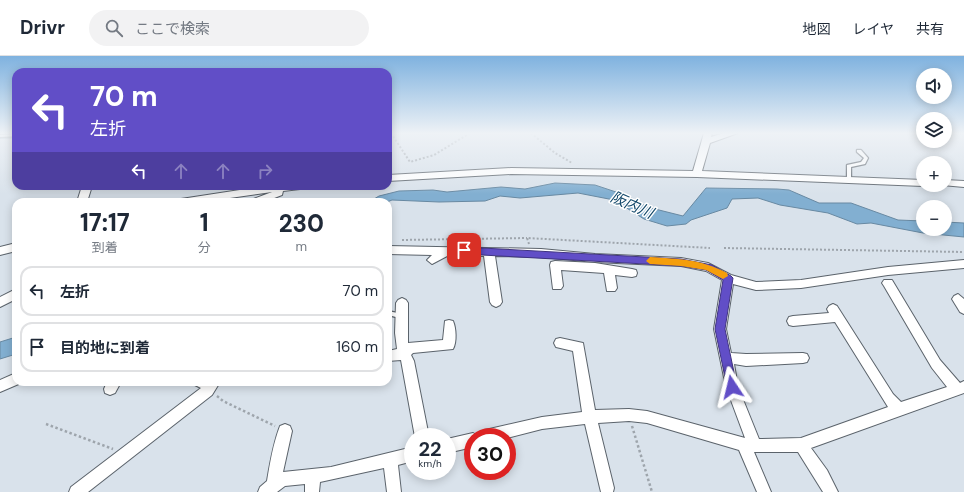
<!DOCTYPE html>
<html lang="ja">
<head>
<meta charset="utf-8">
<style>
	body { margin:0; font-family:"DM Sans","Noto Sans JP",sans-serif; background:#f2f2f3; color:#1f2937; height:100vh; display:flex; flex-direction:column; font-size:15px; white-space:nowrap }
	* { box-sizing:border-box; margin:0 }
	p { font-size:13px; color:#747a83 }
	.icon { flex:none; width:22px; height:22px; fill:none; stroke:currentColor; stroke-width:2; stroke-linecap:round; stroke-linejoin:round }
	.map { position:relative; flex:1; overflow:hidden }
	.sheet { position:absolute; left:12px; top:142px; width:380px; height:188px; display:flex; flex-direction:column; background:#fff; border-radius:12px; box-shadow:0 2px 10px #0003 }
	.sheet>* { flex:none }
	.banner { position:absolute; left:12px; top:12px; width:380px; height:122px; border-radius:12px; box-shadow:0 2px 10px #0003; background:#614ec7; color:#fff; overflow:hidden }
	.tools { position:absolute; left:916px; top:12px; display:grid; gap:8px }
	.tools a { display:grid; place-items:center; width:36px; height:36px; border-radius:50%; background:#fff; box-shadow:0 2px 10px #0003; font-size:20px }
	.speed { position:absolute; left:404px; top:372px; display:flex; gap:8px; font-size:20px; font-weight:700; text-align:center }
	.speed>* { display:grid; place-content:center; width:52px; height:52px; border-radius:50%; background:#fff; box-shadow:0 2px 10px #0003; line-height:1 }
	.speed small { font-size:10px; font-weight:400 }
	.speed .limit { border:6px solid #d22; background:#fff; color:#111 }
	.pin { position:absolute; display:grid; place-items:center; width:34px; height:34px; color:#fff; margin:-17px; border-radius:8px; box-shadow:0 2px 6px #0006 }
	.me { position:absolute; width:44px; margin:-22px; rotate:350deg; stroke-linejoin:round; filter:drop-shadow(0 0 3px #0008) }
	.turn { display:flex; align-items:center; gap:14px; height:84px; padding:0 12px; font-size:18px }
	.turn .icon { width:52px; height:52px; stroke-width:2.5 }
	.turn b { display:block; font-size:28px; line-height:34px }
	.lanes { display:flex; align-items:center; height:38px; padding:0 12px; background:#0003; justify-content:center; gap:20px; direction:ltr }
	.lanes .off { opacity:.35 }
	.eta { display:flex; justify-content:space-evenly; align-items:center; height:68px; text-align:center }
	.eta b { font-size:24px; font-weight:800; line-height:28px }
	ul { padding:0; list-style:none }
	li { display:flex; align-items:center; gap:12px; height:50px; margin:0 8px 6px; padding:0 4px; border:2px solid #e0e1e3; border-radius:12px }
	li div { flex:1 }
	li b { display:block; font-size:15px }
	li em { font-style:normal }
	header { display:flex; align-items:center; gap:24px; box-sizing:border-box; height:56px; padding:0 20px; background:#fff; border-bottom:1px solid #e0e1e3 }
	header strong { font-size:19px }
	nav { display:flex; gap:22px; margin-inline-start:auto; font-size:14px }
	.search { width:280px; height:36px; background:#f2f2f3; display:flex; align-items:center; gap:10px; box-sizing:border-box; padding:0 14px; border-radius:22px; color:#747a83; font-size:15px }
	.map>svg:first-child { display:block }
</style>
</head>
<body>
<header>
<strong>Drivr</strong>
<div class="search"><svg class="icon" aria-label="search" viewBox="0 0 24 24"><circle cx="10" cy="10" r="6"/><path d="M15 15l6 6"/></svg>ここで検索</div>
<nav><a>地図</a><a>レイヤ</a><a>共有</a></nav>
</header>
<div class="map">
<svg width="964" height="436" viewBox="0 0 964 436">
	<rect width="100%" height="100%" fill="#d9e2eb"/>
	<g fill="#82afd1" stroke="#6889a2">
		<path d="M555 127 595 129 628 140 647 151 683 160 706 132 777 133 789 134 819 147H851L898 164 923 165V173H945V166L964 167V181L923 177 871 167 857 168 828 157 780 149 758 142 732 143 727 152 691 164 686 168 667 170 644 163 614 144 578 137 520 142 500 140 485 145 439 146 392 144 387 146H369L379 140 399 135 433 134 447 136 501 131 525 133Z"/>
		<path d="M16 281V298L0 303V286Z"/>
	</g>
	<g fill="none" stroke-linecap="round" stroke-linejoin="round">
		<path stroke="#6889a2" stroke-width="3" d="M0 81H16"/>
		<g stroke="#5b636b" stroke-width="2.5">
			<g id="lane">
				<path d="M16 78V80L0 81V79Z"/>
				<path d="M857 94H861L868 102 865 108 851 111V124L849 126 847 125V109L861 106 864 102 857 96Z"/>
				<path d="M388 255 402 258 403 260 402 262H400L388 259Z"/>
				<path d="M192 326C199 326 206 326 210 332L209 334 207 335 193 328Z"/>
			</g>
		</g>
		<g stroke="#5b636b" stroke-width="2">
			<g id="street">
				<path d="M704 77H712L711 81 724 77H738L710 87 702 115 923 124V129H927L923 130 697 121 511 118 388 125V119L511 112 693 115Z"/>
				<path d="M945 124 964 125V131L942 129H945Z"/>
				<path d="M82 130H92L87 146H77Z"/>
				<path d="M266 130H305L300 133 283 135 282 139 264 146H249L251 144 272 136 202 146H176L181 143Z"/>
				<path d="M16 187V195L0 199V191Z"/>
				<path d="M388 190 541 193 595 198 681 202 708 207 731 219 756 226 801 224 888 211 964 204V212L888 219 801 232 756 234 733 228 726 273 731 297 746 298 803 297 807 298 809 302 807 306 803 307 746 310 734 308 738 331 759 383 801 382 888 351 835 266 793 270 789 269 787 265 789 261 793 260 829 257 827 253 829 250 833 248 837 250 893 338 901 346 947 331 932 312 884 230 882 227 884 224H892L940 304 960 327 964 325V337L811 392 827 414 838 436H823L798 396H754L771 436H757L739 394 647 367 629 365 598 367 614 432 613 436H601L600 432 585 368 542 373 507 382 473 381V391L447 397V383L473 377 478 380 480 376 485 374 542 361 582 356 573 295 556 291 554 287 556 283 560 282 583 287 595 354 629 353 647 355 745 382 726 331 714 273 722 224 706 215 681 210 595 206 541 201 495 200 502 246 500 249 496 251 492 249 490 246 484 200 449 199 432 208 427 204 432 199 388 198Z"/>
				<path d="M555 205 595 207 632 213 636 214 637 217 636 220 632 221 615 219 617 232 615 235H607L604 217 561 214 563 230 561 233H553L550 209 551 206Z"/>
				<path d="M16 233V243L0 251V241Z"/>
				<path d="M958 238 964 243V258L960 256 952 243 954 240Z"/>
				<path d="M402 242 406 244 408 247V287L443 284 445 265 449 264 453 265C456 272 457 286 453 293L413 297 411 299 414 305 429 381H415L401 304 388 305V295L397 293 395 277 396 247 398 244Z"/>
				<path d="M16 317V326L21 327 0 336V324Z"/>
				<path d="M107 326H121L115 337 110 339 105 337 104 333Z"/>
				<path d="M205 326H220L212 339 88 436H69L71 431 201 332Z"/>
				<path d="M285 368 290 370 292 375 283 416 331 411 413 391V405L398 409 401 436H387L384 412 320 426 319 436H305V428L285 430 277 436H258L260 431 267 425C270 407 273 388 280 370Z"/>
			</g>
		</g>
		<g stroke="#9ea5ac" stroke-width="2" stroke-dasharray="2 2" stroke-linecap="butt">
			<path d="M391 77 410 106 434 99 470 77"/>
			<path d="M531 77 555 97 572 107"/>
			<path d="M402 184 527 182"/>
			<path d="M529 188 527 182 710 192"/>
			<path d="M724 192 964 196"/>
		</g>
		<g stroke="#9ea5ac" stroke-width="2.5" stroke-dasharray="2.5 2.5" stroke-linecap="butt">
			<path d="M217 340 223 345 275 370"/>
			<path d="M46 368 113 393"/>
			<path d="M632 370 652 436"/>
		</g>
		<use href="#lane" fill="#fff" fill-rule="evenodd"/>
		<use href="#street" fill="#fff" fill-rule="evenodd"/>
	</g>
	<linearGradient id="sky" x2="0" y2="1"><stop stop-color="#7fb2df"/><stop offset="0.56" stop-color="#eef2f6"/><stop offset="1" stop-color="#eef2f6" stop-opacity="0"/></linearGradient>
	<rect width="964" height="138" fill="url(#sky)"/>
	<path fill="#614ec7" stroke="#3f3381" d="M464 191 681 203 712 209 731 220 733 222 725 273 737 331 736 334 732 336 728 334 727 331 715 273 723 224 706 214 681 210 464 198 459 194Z"/>
	<path fill="#f59e0b" d="M650 201C679 203 701 203 727 217L728 220 723 223 706 214 681 210 650 208 646 205Z"/>
	<g text-anchor="middle" dominant-baseline="central" stroke-width="3" stroke-linejoin="round" paint-order="stroke">
		<g font-size="15" font-style="italic" fill="#114769" stroke="#fff">
			<text transform="translate(632 149) rotate(24)">阪内川</text>
		</g>
	</g>
</svg>
<div class="tools">
<a><svg class="icon" aria-label="sound" viewBox="0 0 24 24"><path d="M4 9h4l5-4v14l-5-4H4zM17 9q2 3 0 6"/></svg></a>
<a><svg class="icon" aria-label="layers" viewBox="0 0 24 24"><path d="M12 4l9 5-9 5-9-5zM3 14l9 5 9-5"/></svg></a>
<a>+</a>
<a>−</a>
</div>
<div class="speed"><div>22<small>km/h</small></div><div class="limit">30</div></div>
<div class="pin" style="left:464px;top:194px;background:#d93025"><svg class="icon" aria-label="arrive" viewBox="0 0 24 24"><path d="M6 21V4h12l-3 4 3 4H6"/></svg></div>
<svg class="me" style="left:732px;top:331px" viewBox="-20 -20 40 40"><path d="M0-17L14 15 0 8-14 15z" fill="#614ec7" stroke="#fff" stroke-width="4"/></svg>
<div class="banner">
<div class="turn"><svg class="icon" aria-label="left" viewBox="0 0 24 24"><path d="M17 20v-9H6M10 6l-5 5 5 5"/></svg><div><b>70 m</b>左折</div></div>
<div class="lanes"><svg class="icon" aria-label="left" viewBox="0 0 24 24"><path d="M17 20v-9H6M10 6l-5 5 5 5"/></svg><svg class="icon off" aria-label="ahead" viewBox="0 0 24 24"><path d="M12 20V5M6 11l6-6 6 6"/></svg><svg class="icon off" aria-label="ahead" viewBox="0 0 24 24"><path d="M12 20V5M6 11l6-6 6 6"/></svg><svg class="icon off" aria-label="right" viewBox="0 0 24 24"><path d="M7 20v-9h11M14 6l5 5-5 5"/></svg></div>
</div>
<section class="sheet">
<div class="eta">
<div><b>17:17</b><p>到着</p></div>
<div><b>1</b><p>分</p></div>
<div><b>230</b><p>m</p></div>
</div>
<ul>
<li><svg class="icon" aria-label="left" viewBox="0 0 24 24"><path d="M17 20v-9H6M10 6l-5 5 5 5"/></svg><div><b>左折</b></div><em>70 m</em></li>
<li><svg class="icon" aria-label="arrive" viewBox="0 0 24 24"><path d="M6 21V4h12l-3 4 3 4H6"/></svg><div><b>目的地に到着</b></div><em>160 m</em></li>
</ul>
</section>
</div>
</body>
</html>
